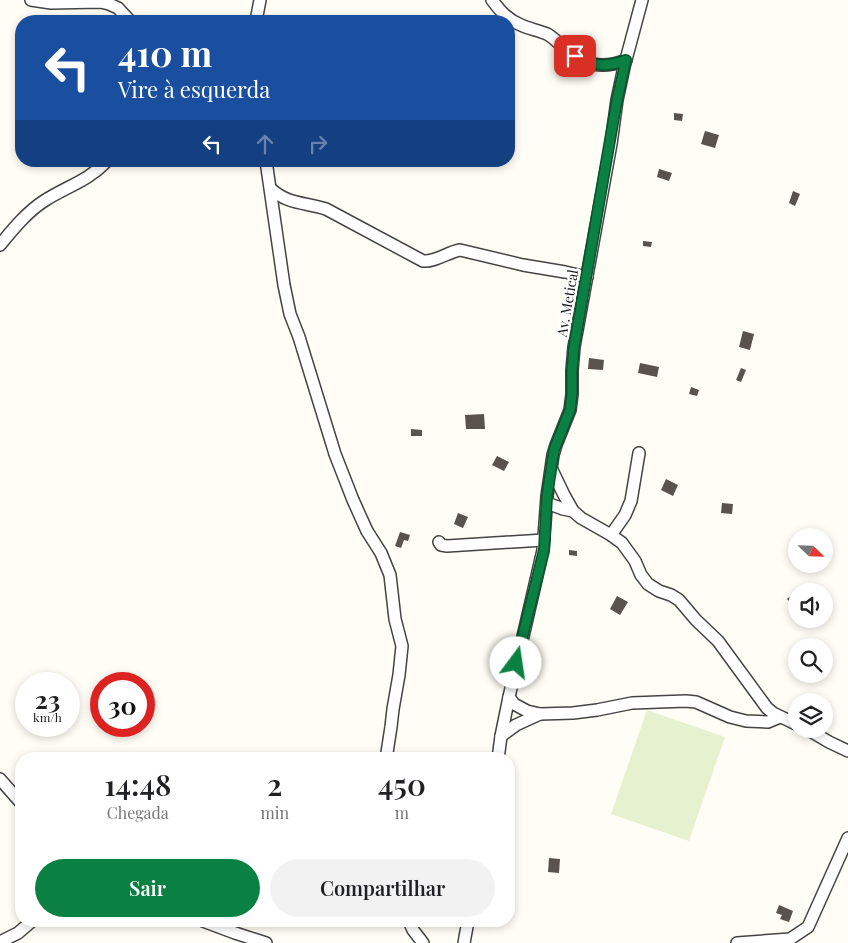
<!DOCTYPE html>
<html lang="pt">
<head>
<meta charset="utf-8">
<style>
	body { margin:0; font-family:"Playfair Display",serif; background:#f2f2f2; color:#202124; height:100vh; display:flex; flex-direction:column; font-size:19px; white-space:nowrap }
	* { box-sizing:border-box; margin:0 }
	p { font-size:16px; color:#757577 }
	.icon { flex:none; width:28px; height:28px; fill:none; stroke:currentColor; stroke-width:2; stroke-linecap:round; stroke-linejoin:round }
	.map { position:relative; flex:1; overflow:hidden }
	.sheet { position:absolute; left:15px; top:752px; width:500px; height:175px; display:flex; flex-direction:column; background:#fff; border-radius:20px; box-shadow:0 2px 8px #0003 }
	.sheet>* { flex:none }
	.hud { position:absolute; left:15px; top:15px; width:500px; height:152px; border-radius:20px; box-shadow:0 2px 8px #0003; background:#1a4fa0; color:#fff; overflow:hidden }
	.needle { width:32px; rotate:113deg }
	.controls { position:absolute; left:788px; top:528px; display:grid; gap:10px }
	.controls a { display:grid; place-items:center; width:45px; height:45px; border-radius:50%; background:#fff; box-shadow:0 2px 8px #0003; font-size:25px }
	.speed { position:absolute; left:15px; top:672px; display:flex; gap:10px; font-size:25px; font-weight:700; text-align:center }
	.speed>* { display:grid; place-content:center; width:65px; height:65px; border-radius:50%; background:#fff; box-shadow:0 2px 8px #0003; line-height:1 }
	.speed small { font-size:12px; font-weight:400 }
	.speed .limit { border:8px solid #d22; background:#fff; color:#111 }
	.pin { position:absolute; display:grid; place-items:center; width:42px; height:42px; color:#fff; margin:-21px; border-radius:10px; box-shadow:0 2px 8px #0006 }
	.me { position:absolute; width:55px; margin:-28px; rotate:14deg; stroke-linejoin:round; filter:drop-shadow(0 0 4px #0008) }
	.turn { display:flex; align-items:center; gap:18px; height:105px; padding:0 20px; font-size:22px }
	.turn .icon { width:65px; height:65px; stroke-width:2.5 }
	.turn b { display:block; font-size:35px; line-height:42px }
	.lanes { display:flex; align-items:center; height:48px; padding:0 20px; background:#0003; justify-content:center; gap:25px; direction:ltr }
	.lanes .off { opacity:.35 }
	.eta { display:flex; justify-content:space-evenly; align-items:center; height:85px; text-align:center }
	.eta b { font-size:30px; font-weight:600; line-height:35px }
	.cta { display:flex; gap:10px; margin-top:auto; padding:10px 20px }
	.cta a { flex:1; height:58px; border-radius:30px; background:#0b8043; color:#fff; font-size:20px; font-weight:600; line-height:58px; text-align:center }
	.cta a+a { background:#f2f2f2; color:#202124 }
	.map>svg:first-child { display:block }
</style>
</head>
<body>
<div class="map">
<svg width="848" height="943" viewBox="0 0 848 943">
	<rect width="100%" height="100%" fill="#fffdf5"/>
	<path fill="#e6f2cf" d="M647 710 725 737 689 841 611 814Z"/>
	<g fill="#5a524d">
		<path d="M674 113 683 114 682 121 674 120Z"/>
		<path d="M705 131 719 135 715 148 701 144Z"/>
		<path d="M659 169 672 173 669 181 657 177Z"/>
		<path d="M793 191 800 194 795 206 789 203Z"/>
		<path d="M643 241 652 242 651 247 643 246Z"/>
		<path d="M743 331 754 334 750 350 739 347Z"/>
		<path d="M589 358 604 360 603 370 588 369Z"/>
		<path d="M640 363 659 367 657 377 638 373Z"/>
		<path d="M741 368 746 370 741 382 736 380Z"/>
		<path d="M691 387 699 390 697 396 689 394Z"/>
		<path d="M484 414 485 429H466L465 415Z"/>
		<path d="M411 429 422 430V436H411Z"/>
		<path d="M497 456 509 462 504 471 492 465Z"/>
		<path d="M666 479 678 485 673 496 661 490Z"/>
		<path d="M722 503 733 504 732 514 721 513Z"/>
		<path d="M458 513 468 517 463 528 454 524Z"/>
		<path d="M400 532 410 535 408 541 404 540 401 548 395 546Z"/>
		<path d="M569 550 577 551V556L569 555Z"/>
		<path d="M792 595 796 601 792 605 787 599Z"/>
		<path d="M617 596 628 602 620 615 610 609Z"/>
		<path d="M549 858 560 859 559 873 548 872Z"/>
		<path d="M779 905 793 911 789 922 780 919 782 915 776 913Z"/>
	</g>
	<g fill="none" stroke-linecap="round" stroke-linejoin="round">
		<g stroke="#444" stroke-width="14">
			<g id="minor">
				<path d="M31 0 51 3 100 2 109 4 118 8 130 21"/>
				<path d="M492 0C500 11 508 20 521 25 529 29 538 30 547 34 553 37 559 44 565 48 585 65 601 70 626 60"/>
				<path d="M256 21 260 0"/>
				<path d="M266 161 284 285 290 314 299 337 335 454 353 500 367 531 381 553 390 575 395 619 402 646 399 675 393 709 391 727 386 759"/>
				<path d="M271 189C289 205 305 202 326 209L423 261C436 262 448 252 460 250L523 265 565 272 587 277"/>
				<path d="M0 245C13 229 27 212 44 201 67 186 87 182 107 161"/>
				<path d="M552 470 564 495 573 511 581 518 611 535 622 543 635 561 641 575 648 584 659 591 671 595 679 600 696 620 718 641 767 708 773 713 796 724"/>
				<path d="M547 503 563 509 573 511"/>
				<path d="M611 535 625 515 631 501 639 453"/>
				<path d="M439 542 441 545 447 546 544 540"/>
				<path d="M509 697 514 704 527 711 540 714 573 713 597 710 632 703 686 701 696 702 730 717 746 721 768 722 780 717"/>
				<path d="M807 729 829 742 848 751"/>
				<path d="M501 736 516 725 540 714"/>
				<path d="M498 759 501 736 509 697 543 550 547 496 553 455 556 445 570 410 572 394V370L574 347 611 144 617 100 624 67 642 0"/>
				<path d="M0 779 21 803"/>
				<path d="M203 921 235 933 266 943"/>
				<path d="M409 921 413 930 423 943"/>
				<path d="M0 942 18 933 32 921"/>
				<path d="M464 943 468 921"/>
				<path d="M737 943 790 939 808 927 848 838"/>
			</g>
		</g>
		<use href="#minor" stroke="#fff" stroke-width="11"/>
	</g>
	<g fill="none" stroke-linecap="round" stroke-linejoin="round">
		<g stroke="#07532c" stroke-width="12">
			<path id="route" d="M516 663 544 550 547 496 554 450 570 410 572 394V370L574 347 617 100 626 60C604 68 596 66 575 56"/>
		</g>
		<use href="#route" stroke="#0b8043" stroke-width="9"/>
	</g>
	<g text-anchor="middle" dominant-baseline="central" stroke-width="5" stroke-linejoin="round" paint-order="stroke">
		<g font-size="14" fill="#111" stroke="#fff">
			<text transform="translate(567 303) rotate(-80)">Av. Metical</text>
		</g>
	</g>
</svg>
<div class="controls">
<a><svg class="needle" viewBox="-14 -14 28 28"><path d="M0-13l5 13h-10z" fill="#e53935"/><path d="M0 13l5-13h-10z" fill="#757577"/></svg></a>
<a><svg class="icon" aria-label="sound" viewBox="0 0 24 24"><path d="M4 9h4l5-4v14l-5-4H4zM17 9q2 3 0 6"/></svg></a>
<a><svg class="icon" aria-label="search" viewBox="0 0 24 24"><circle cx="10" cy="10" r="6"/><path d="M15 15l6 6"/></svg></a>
<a><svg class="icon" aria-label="layers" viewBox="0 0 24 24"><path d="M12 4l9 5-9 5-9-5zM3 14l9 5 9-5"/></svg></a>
</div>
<div class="speed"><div>23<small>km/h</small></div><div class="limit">30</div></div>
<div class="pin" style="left:575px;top:56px;background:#d93025"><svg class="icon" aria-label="arrive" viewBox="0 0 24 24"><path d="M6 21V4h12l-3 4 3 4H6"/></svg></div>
<svg class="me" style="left:516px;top:663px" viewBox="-20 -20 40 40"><circle r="19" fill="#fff"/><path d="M0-13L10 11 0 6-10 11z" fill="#0b8043"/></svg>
<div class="hud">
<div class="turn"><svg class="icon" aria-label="left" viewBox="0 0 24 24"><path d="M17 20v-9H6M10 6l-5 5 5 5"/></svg><div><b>410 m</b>Vire à esquerda</div></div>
<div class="lanes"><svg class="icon" aria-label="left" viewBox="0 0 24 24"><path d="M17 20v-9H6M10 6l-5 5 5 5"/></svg><svg class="icon off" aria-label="ahead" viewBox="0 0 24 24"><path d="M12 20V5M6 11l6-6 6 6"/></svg><svg class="icon off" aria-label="right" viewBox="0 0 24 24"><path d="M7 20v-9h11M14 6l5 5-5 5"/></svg></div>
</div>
<section class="sheet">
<div class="eta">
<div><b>14:48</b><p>Chegada</p></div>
<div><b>2</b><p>min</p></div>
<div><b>450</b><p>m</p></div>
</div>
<div class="cta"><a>Sair</a><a>Compartilhar</a></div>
</section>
</div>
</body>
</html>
